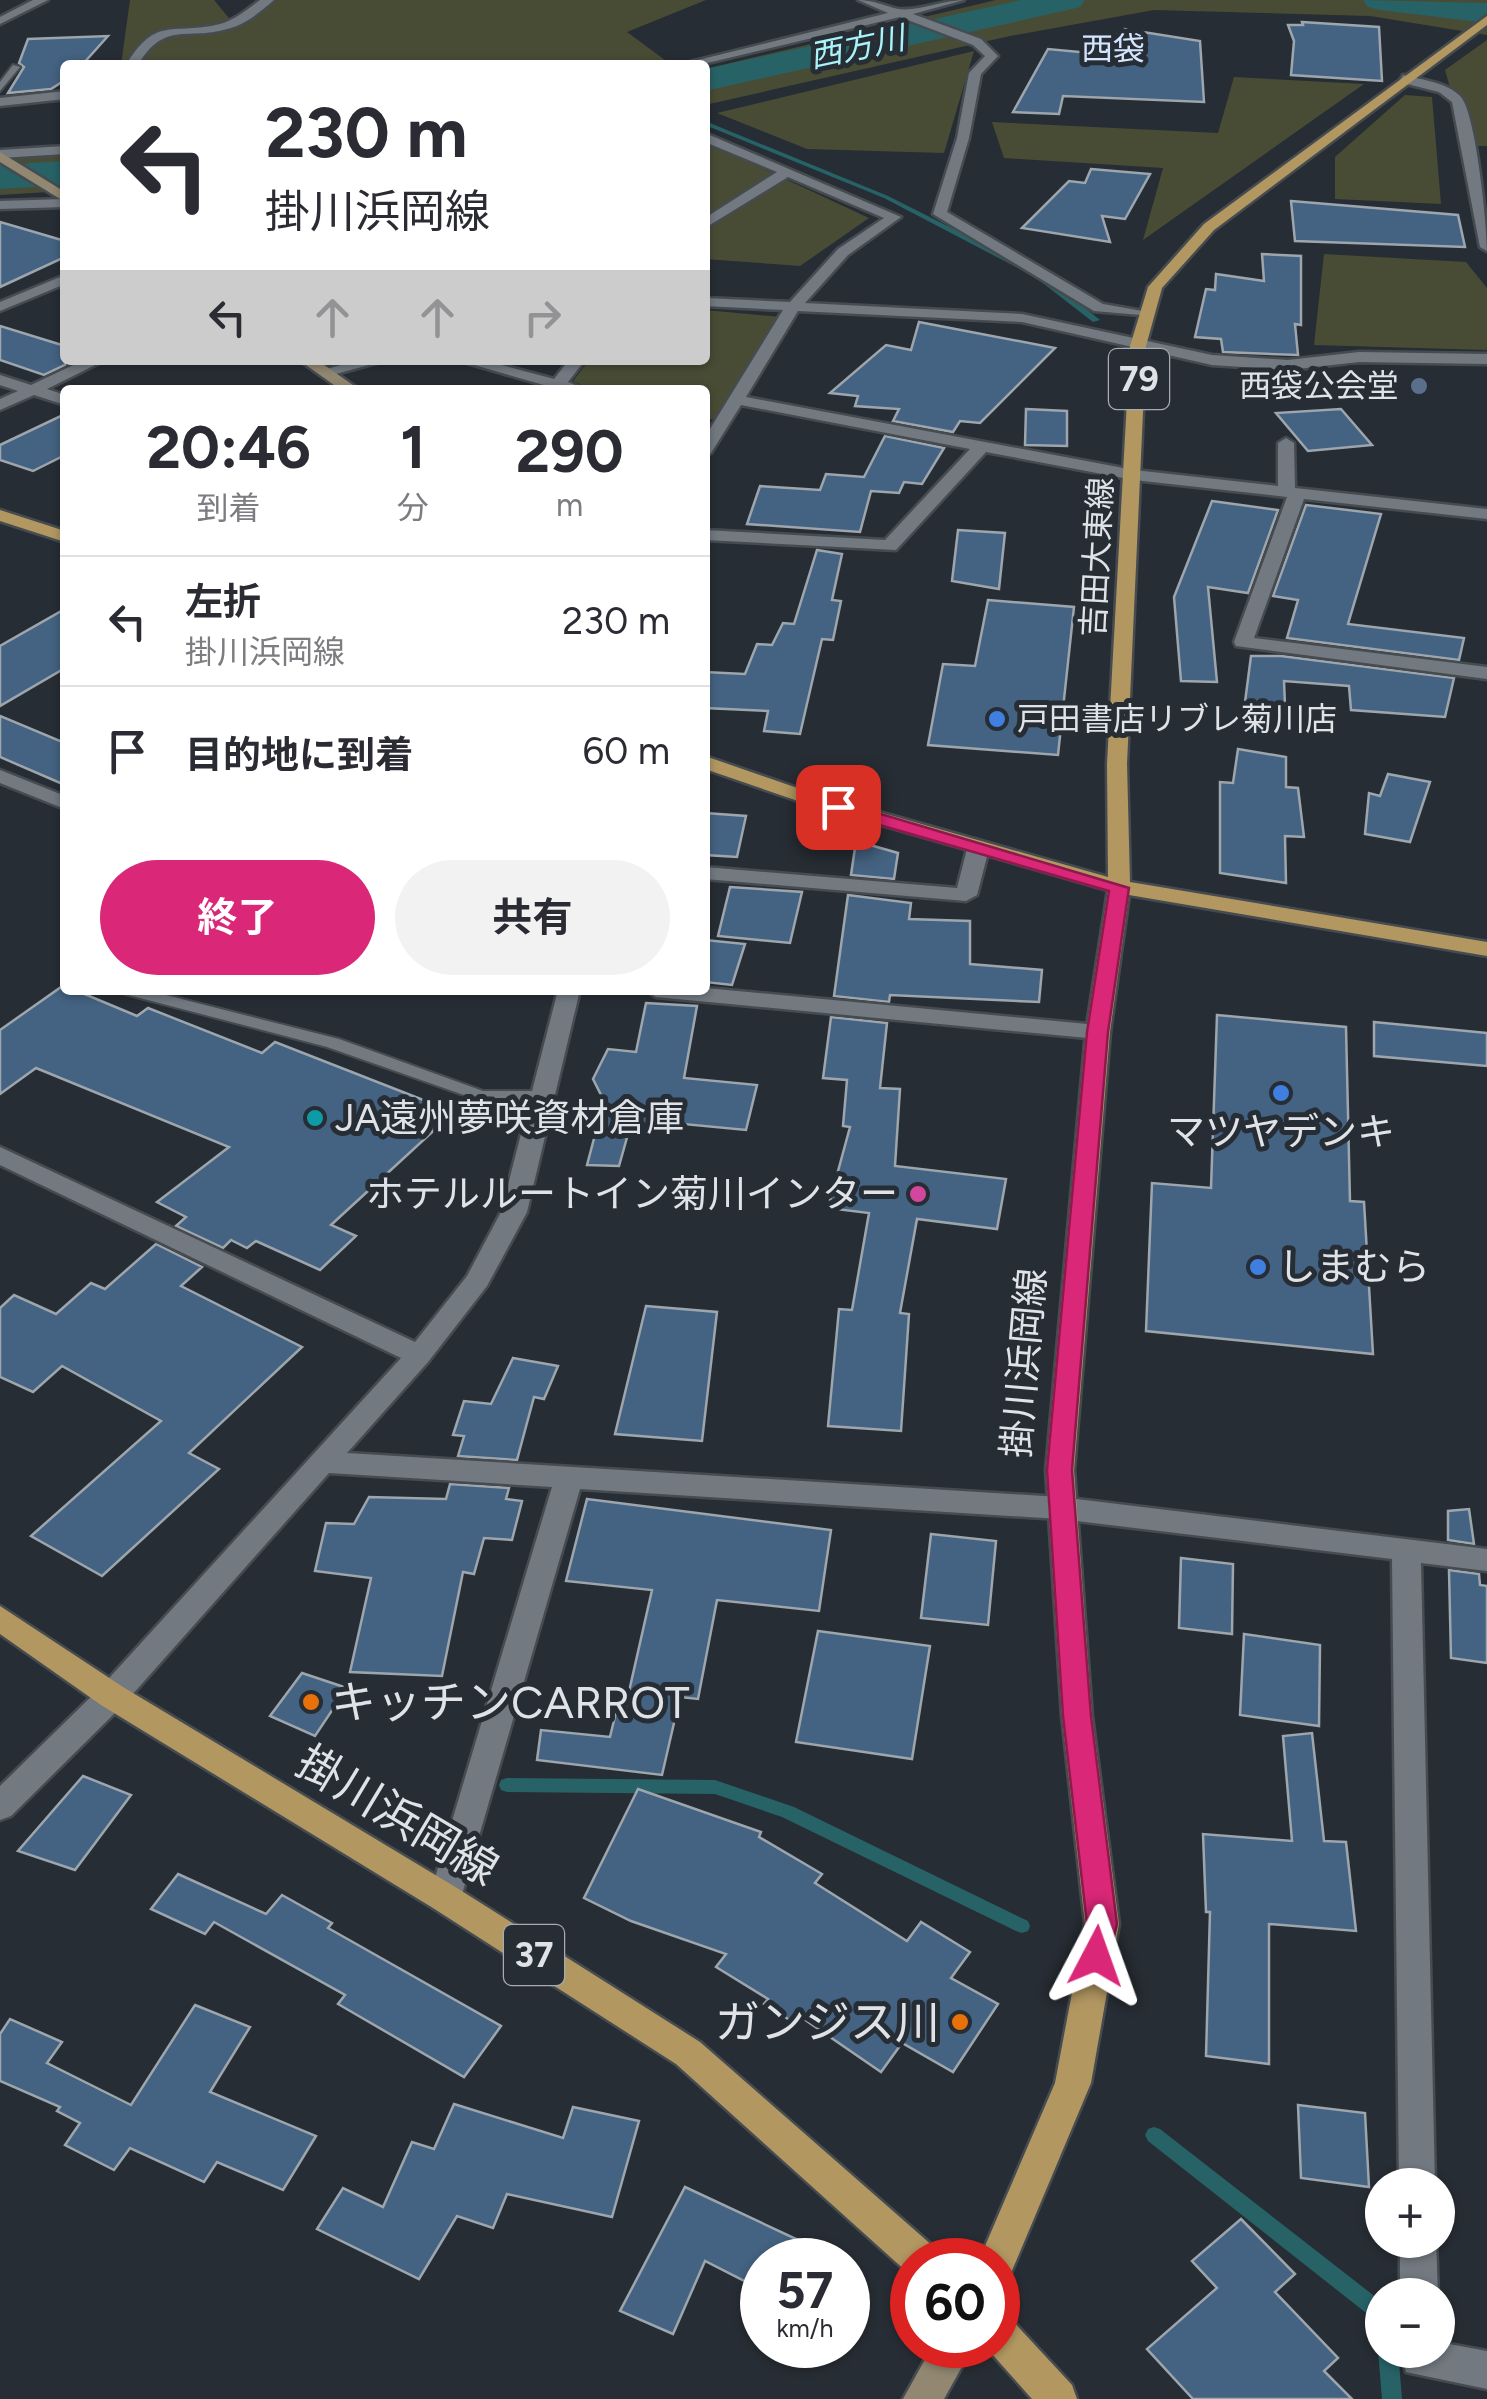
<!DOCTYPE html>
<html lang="ja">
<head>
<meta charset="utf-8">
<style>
	body { margin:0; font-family:Figtree,"Noto Sans JP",sans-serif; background:#f2f2f3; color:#2b2b33; height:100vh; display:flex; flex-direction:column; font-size:38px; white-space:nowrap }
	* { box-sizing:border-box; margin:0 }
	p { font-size:32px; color:#7c7c81 }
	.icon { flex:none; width:55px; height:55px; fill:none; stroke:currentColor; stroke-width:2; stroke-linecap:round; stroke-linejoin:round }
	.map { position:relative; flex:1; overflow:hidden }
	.panel { position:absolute; left:60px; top:385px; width:650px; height:610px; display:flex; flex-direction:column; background:#fff; border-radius:10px; box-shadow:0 2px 8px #0004 }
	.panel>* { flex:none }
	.hud { position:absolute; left:60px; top:60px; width:650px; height:305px; border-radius:10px; box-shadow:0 2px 8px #0004; background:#fff; color:#2b2b33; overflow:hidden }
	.tools { position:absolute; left:1365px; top:2168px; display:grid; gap:20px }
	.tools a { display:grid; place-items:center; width:90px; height:90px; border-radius:50%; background:#fff; box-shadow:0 2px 8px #0004; font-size:50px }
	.speed { position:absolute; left:740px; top:2238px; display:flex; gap:20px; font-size:50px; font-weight:700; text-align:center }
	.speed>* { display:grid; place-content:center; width:130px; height:130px; border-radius:50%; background:#fff; box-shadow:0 2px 8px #0004; line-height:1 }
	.speed small { font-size:25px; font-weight:400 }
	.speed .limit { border:15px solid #d22; background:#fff; color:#111 }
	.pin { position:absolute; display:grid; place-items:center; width:85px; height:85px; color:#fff; margin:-42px; border-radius:20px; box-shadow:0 5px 15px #0006 }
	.me { position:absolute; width:110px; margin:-55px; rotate:4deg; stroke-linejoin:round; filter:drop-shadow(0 0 8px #0008) }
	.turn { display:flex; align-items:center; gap:35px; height:210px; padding:0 40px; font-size:45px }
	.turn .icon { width:130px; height:130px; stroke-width:2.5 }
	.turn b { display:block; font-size:70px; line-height:85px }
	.lanes { display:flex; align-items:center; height:95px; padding:0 40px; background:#0003; justify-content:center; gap:50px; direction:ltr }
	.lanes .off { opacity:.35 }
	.eta { display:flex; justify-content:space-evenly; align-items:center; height:170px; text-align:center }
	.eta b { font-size:60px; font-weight:700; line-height:70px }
	.cta { display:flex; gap:20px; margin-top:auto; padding:20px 40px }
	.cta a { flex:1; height:115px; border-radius:60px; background:#db2777; color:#fff; font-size:40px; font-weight:700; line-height:115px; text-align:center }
	.cta a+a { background:#f2f2f3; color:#2b2b33 }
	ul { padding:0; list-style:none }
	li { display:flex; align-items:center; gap:30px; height:130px; padding:0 40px; border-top:2px solid #e1e1e2 }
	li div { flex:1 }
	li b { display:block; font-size:38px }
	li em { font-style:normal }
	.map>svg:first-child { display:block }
</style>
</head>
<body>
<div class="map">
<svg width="1487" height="2399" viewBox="0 0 1487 2399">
	<rect width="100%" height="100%" fill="#272d34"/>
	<g fill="#484c35">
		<path d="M130 0H214L233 23 268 0H706L627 32 669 63 656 65H440L439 60 121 65Z"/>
		<path d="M996 0H1487V35L1370 16 1154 10 1010 36 705 105V69Z"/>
		<path d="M1487 40V146H1467L1445 70Z"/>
		<path d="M974 51 944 153 807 149 717 113Z"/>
		<path d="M1234 77 1364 84 1143 240 1163 168 1004 158 992 122 1218 133Z"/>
		<path d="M1405 95 1432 97 1441 204 1335 199V157Z"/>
		<path d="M705 142 708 143 869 218 800 266 705 259Z"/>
		<path d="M65 153V191L0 195V158Z"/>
		<path d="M1324 254 1466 262 1487 288V350L1314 345Z"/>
		<path d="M705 310 781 317 714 419 705 420V390H593L573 381 589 360H705Z"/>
	</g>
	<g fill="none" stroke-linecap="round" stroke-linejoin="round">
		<g fill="#276267" fill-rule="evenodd">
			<path d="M705 121 888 196 1041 273 1100 320 1093 322 1035 277 884 198 705 125Z"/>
			<path d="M507 1778 715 1780 794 1807 1028 1921 1030 1926 1028 1931 1022 1933 1016 1931 782 1817 715 1794 507 1792 501 1790 499 1785 501 1780Z"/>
			<path d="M1154 2127 1160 2129 1382 2302V2322L1375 2320 1148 2141 1145 2135 1148 2129Z"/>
			<path d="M1381 2343 1382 2350H1398L1402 2399H1382L1378 2350Z"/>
		</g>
		<g fill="#276267" fill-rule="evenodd">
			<path d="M1021 0H1085L1080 7 1068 10 705 91V69Z"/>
			<path d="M1363 0 1487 3V23L1380 10 1368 7Z"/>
			<path d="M65 161V185L0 189V165Z"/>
		</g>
	</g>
	<g fill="#446281" stroke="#9da5ad" stroke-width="2.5">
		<path d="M1302 22 1379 27 1382 81 1291 75 1294 41 1288 25H1303Z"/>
		<path d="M1124 29 1200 41 1204 102 1063 96 1059 114 1013 112 1048 49 1090 53Z"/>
		<path d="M108 36 82 65H65V80L51 89 8 93 24 67 19 63 28 39Z"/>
		<path d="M1091 169 1150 174 1125 219 1102 216 1110 242 1022 228 1069 181 1085 183Z"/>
		<path d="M1291 201 1458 215 1465 247 1295 241Z"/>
		<path d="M0 222 65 241V257L0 287Z"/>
		<path d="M1262 254 1301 256V325L1295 324 1298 355 1223 352 1221 339 1195 337 1206 289 1215 290 1216 274 1264 281Z"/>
		<path d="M919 322 1055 348 980 423 960 421 953 432 893 421 899 409 855 406 858 396 830 393 886 345 911 350Z"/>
		<path d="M0 326 65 346V365L44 375 0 360Z"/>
		<path d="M1026 409 1067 411V446L1025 445Z"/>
		<path d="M1341 409 1372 445 1308 451 1276 413Z"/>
		<path d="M65 414V455L33 471 0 460V445Z"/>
		<path d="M885 436 944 448 922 484 904 482 899 493 871 491 860 532 747 524 760 486 820 490 826 474 864 477Z"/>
		<path d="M1212 501 1278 510 1248 593 1208 587 1217 682 1181 681 1174 597Z"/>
		<path d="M1306 505 1381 514 1348 624 1464 638 1459 660 1287 638 1298 600 1273 596Z"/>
		<path d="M958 530 1005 533 999 589 952 581Z"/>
		<path d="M817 550 842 554 832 600 841 601 833 640 822 639 800 734 764 731 768 711 705 708V672L745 674 757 644 772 645 783 623 794 624Z"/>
		<path d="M988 600 1074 607 1058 755 928 745 943 664 975 666Z"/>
		<path d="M65 609V668L0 706V646Z"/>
		<path d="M1251 656H1281L1454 678 1445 717 1351 710 1349 686 1284 681 1285 705 1245 702Z"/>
		<path d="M0 716 65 743V785L0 757Z"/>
		<path d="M1238 749 1286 757V787L1298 788 1304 837 1285 836 1286 883 1220 873V782L1233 783Z"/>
		<path d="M1388 774 1430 782 1410 842 1365 834 1369 793 1380 796Z"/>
		<path d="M705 813 746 816 737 857 705 855Z"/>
		<path d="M856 841 898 853 894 879 851 875Z"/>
		<path d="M730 887 802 892 790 943 718 936Z"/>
		<path d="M848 895 911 903 909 919 970 921V964L1042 970 1039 1002 890 995 889 1002 834 996Z"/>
		<path d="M705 940 745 944 732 985 705 982Z"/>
		<path d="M64 985 65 990H75L137 1016 148 1008 262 1053 275 1042 454 1112 331 1225 356 1236 320 1270 256 1241 247 1248 231 1240 223 1248 176 1226 186 1217 157 1202 229 1147 36 1068 0 1094V1030Z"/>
		<path d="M646 1003 697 1006 684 1078 757 1085 746 1130 663 1122 661 1129 630 1127 619 1166 587 1165 604 1101 593 1079 608 1049 636 1052Z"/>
		<path d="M1217 1015 1346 1027 1350 1201 1364 1202 1373 1354 1146 1331 1152 1183 1211 1188Z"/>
		<path d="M831 1017 887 1023 880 1088 900 1089 895 1166 1006 1179 997 1229 917 1219 900 1313 909 1314 901 1431 828 1426 839 1309 852 1310 869 1213 828 1208 850 1127 843 1126 847 1080 823 1078Z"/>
		<path d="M1374 1022 1487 1033V1066L1374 1056Z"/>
		<path d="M156 1244 202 1267 181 1286 302 1347 189 1453 219 1469 102 1576 31 1536 161 1421 62 1366 33 1392 0 1377V1308L14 1295 56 1314 91 1283 105 1289Z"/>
		<path d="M646 1306 717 1312 702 1441 615 1434Z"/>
		<path d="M513 1358 558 1366 544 1399 534 1397 517 1460 458 1456 464 1436 453 1435 464 1401 491 1404Z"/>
		<path d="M450 1484 509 1488 506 1499 522 1501 512 1540 484 1538 474 1574 463 1572 442 1676 350 1672 371 1578 315 1571 326 1523 354 1524 369 1497 446 1499Z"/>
		<path d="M587 1499 831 1530 819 1611 717 1600 698 1699 680 1697 662 1775 537 1760 541 1730 610 1737 617 1708 625 1709 652 1590 566 1581Z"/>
		<path d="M1469 1509 1474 1544 1448 1540V1511Z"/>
		<path d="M931 1534 996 1541 988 1625 921 1618Z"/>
		<path d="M1181 1558 1233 1564 1232 1634 1179 1628Z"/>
		<path d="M1449 1570 1479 1574 1480 1585 1487 1586V1663L1451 1658Z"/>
		<path d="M818 1631 930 1646 912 1759 796 1742Z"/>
		<path d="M1244 1634 1320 1645 1319 1726 1240 1715Z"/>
		<path d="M302 1673 347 1688 315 1736 270 1716Z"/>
		<path d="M1312 1733 1324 1841 1346 1842 1356 1931 1269 1924V2064L1206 2056 1210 1912H1206L1203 1834 1292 1841 1283 1736Z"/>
		<path d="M83 1776 131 1795 75 1870 18 1851Z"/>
		<path d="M638 1789 761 1832 759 1837 822 1874 815 1883 907 1941 921 1922 970 1952 951 1978 998 2004 953 2072 902 2043 881 2072 798 2015 793 2022 764 2004 768 1999 716 1967 726 1954 631 1921 584 1898Z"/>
		<path d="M178 1874 266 1914 282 1895 332 1923 328 1928 501 2026 464 2077 338 2004 345 1995 214 1922 205 1934 151 1909Z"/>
		<path d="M195 2005 250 2027 210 2092 316 2136 283 2190 217 2162 204 2182 130 2148 114 2170 65 2145 80 2123 57 2111 60 2107 0 2081V2034L10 2019 62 2042 47 2063 131 2105Z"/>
		<path d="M454 2104 563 2138 573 2107 639 2121 612 2217 507 2194 493 2228 457 2216 419 2279 317 2229 343 2188 383 2207 412 2142 434 2149Z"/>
		<path d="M1298 2105 1365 2113 1369 2187 1301 2178Z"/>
		<path d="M685 2187 841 2260H762V2290L705 2261 673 2334 620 2311Z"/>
		<path d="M1241 2219 1295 2274 1275 2292 1338 2358 1324 2371 1352 2399H1193L1147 2349 1217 2288 1192 2261Z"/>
	</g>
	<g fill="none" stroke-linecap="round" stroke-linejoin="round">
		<g stroke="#464b50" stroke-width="4">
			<g id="lane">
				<path d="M13 65 20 67 0 91V82Z"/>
				<path d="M124 990H146L339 1039 483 1091H542L550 1096 542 1101H481L327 1047 125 994Z"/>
			</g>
		</g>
		<g stroke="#464b50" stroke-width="5">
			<g id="street">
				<path d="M33 0H48L0 24V17Z"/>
				<path d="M260 0H274C260 12 245 25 227 29 186 41 165 20 138 65H126C157 14 173 36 220 24 235 20 248 9 260 0Z"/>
				<path d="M858 0C874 0 884 6 898 9 917 12 943 0 964 0L913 14 981 39 998 56 981 74 969 138 947 212 1103 304 1154 313 1152 316 1094 311 933 214 957 138 969 73 985 56 973 45 900 17 699 65H678L888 13Z"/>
				<path d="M1403 75C1422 80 1447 82 1461 97 1476 115 1487 225 1487 251L1480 247 1452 102 1439 92 1399 82Z"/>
				<path d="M65 91V99L0 106V98Z"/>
				<path d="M705 133 901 217 848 255 805 303 1022 314 1212 355 1288 360 1359 352 1487 354V364L1359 362 1288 370 1212 365 1022 322 798 311 746 397 1134 470 1278 486V443L1286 438 1294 443 1295 488 1487 509V519L1304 499 1254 638 1487 667V679L1236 646 1234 642 1287 497 1134 480 986 452 896 550 705 540V530L885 540 970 449 741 405 711 453 705 455V437L783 310 705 306V298L790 302 838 249 884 218 788 177 705 228V218L777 172 705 142Z"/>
				<path d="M65 146V154L0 158V150Z"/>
				<path d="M65 199V207L0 209V201Z"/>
				<path d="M65 275V284L0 311V302Z"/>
				<path d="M84 360H105L47 389 65 395V405L34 395 0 410V399L18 391 0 385V375L31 385Z"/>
				<path d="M358 360H387L325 377 317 372Z"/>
				<path d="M457 360H483L554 379 569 360H585L568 382 587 390H561Z"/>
				<path d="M0 770 65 796V809L0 783Z"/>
				<path d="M978 843 989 849 977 895 966 901 705 879V867L957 888 967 849Z"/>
				<path d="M705 988 1098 1025 1110 1032 1098 1039 656 997 645 990Z"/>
				<path d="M558 990H580L527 1212 487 1286 428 1362 347 1453 1060 1497 1487 1549V1571L1421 1563 1435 2185H1399L1392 1559 1060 1519 580 1489 461 1898 457 1908 445 1912 433 1908 429 1898 552 1487 329 1473 123 1705 11 1816 0 1820V1786L101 1687 401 1358 0 1165V1147L415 1342 467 1276 501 1212Z"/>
				<path d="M1400 2240H1436L1438 2295V2296L1400 2295Z"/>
				<path d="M1438 2342 1487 2351V2389L1406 2372 1401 2350H1438Z"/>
			</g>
		</g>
		<g stroke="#464b50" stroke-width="5">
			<g id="secondary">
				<path d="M0 152 65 192V202L0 162Z"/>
				<path d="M299 360H317L360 390H341Z"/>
				<path d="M933 2345H974L944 2399H903Z"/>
			</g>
		</g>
		<g stroke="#464b50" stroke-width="5">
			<g id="primary">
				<path d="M1487 16V25L1214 230 1162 288 1146 346 1127 764 1130 882 1487 942V956L1129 895 1110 1032 1074 1470 1092 1716 1119 1924 1091 2083 1011 2273 998 2278V2260H979L1055 2083 1085 1924 1062 1716 1046 1470 1086 1032 1108 890 795 800 705 769V756L809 792 1108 877 1107 764 1130 346 1148 287 1204 224Z"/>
				<path d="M0 510 65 531V542L0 521Z"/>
				<path d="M0 1606 123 1687 457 1888 700 2042 934 2247 940 2260H912V2275L908 2273 676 2064 433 1908 101 1705 0 1634Z"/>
				<path d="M998 2313 1011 2319 1072 2385 1077 2399H1032L984 2345H998Z"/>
			</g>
		</g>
		<use href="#lane" fill="#727981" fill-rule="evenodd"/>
		<use href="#street" fill="#727981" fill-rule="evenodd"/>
		<use href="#secondary" fill="#928871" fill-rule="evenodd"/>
		<use href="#primary" fill="#b29761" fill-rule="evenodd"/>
	</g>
	<path fill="#db2777" stroke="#8e194d" stroke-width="2.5" d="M831 803H844L1129 888 1108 1032 1072 1470 1091 1716 1117 1924 1107 1965 1096 1969 1085 1965 1081 1956 1087 1924 1063 1716 1047 1470 1087 1032 1109 891 831 811Z"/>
	<circle fill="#5c6f8a" stroke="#272d34" stroke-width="4" cx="1419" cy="386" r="10"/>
	<g fill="#3f7fe0" stroke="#272d34" stroke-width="4">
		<circle cx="997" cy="719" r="10"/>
		<circle cx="1281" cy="1093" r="10"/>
		<circle cx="1258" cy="1267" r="10"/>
	</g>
	<circle fill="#0f9aa8" stroke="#272d34" stroke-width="4" cx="315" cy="1118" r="10"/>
	<circle fill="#d1479c" stroke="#272d34" stroke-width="4" cx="918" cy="1194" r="10"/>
	<g fill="#e8710a" stroke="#272d34" stroke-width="4">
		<circle cx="311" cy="1702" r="10"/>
		<circle cx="960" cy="2022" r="10"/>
	</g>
	<g text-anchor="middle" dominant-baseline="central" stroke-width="10" stroke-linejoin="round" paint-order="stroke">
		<g font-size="32" font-style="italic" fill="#a9f3fa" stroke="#272d34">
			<text transform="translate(857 47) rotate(-12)">西方川</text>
		</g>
		<g font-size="32" fill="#d3e5ff" stroke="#272d34">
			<text x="1113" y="49">西袋</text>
		</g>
		<g font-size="32" fill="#dfe3e8" stroke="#272d34" text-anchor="end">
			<text x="1399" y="386">西袋公会堂</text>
			<text x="1017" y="719" text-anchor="start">戸田書店リブレ菊川店</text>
		</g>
		<g font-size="32" fill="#dfe3e8" stroke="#272d34">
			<text transform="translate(1097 557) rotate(-87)">吉田大東線</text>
		</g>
		<g fill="#272d34" stroke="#a8acb2" stroke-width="2.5">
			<rect x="1109" y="349" width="60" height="60" rx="8"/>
			<rect x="504" y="1925" width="60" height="60" rx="8"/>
		</g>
		<g font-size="35" font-weight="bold" fill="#dfe3e8">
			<text x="1139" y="379">79</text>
			<text x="534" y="1955">37</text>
		</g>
		<g font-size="38" fill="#dfe3e8" stroke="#272d34" text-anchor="start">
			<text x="335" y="1118">JA遠州夢咲資材倉庫</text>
			<text x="1281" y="1132" text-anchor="middle">マツヤデンキ</text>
			<text x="898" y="1194" text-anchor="end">ホテルルートイン菊川インター</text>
			<text x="1278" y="1267">しまむら</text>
		</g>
		<g font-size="38" fill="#dfe3e8" stroke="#272d34">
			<text transform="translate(1024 1363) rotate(-85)">掛川浜岡線</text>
		</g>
		<g font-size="45" fill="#dfe3e8" stroke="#272d34" text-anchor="start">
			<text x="331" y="1702">キッチンCARROT</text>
			<text x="940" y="2022" text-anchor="end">ガンジス川</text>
		</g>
		<g font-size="45" fill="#dfe3e8" stroke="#272d34">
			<text transform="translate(398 1815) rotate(31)">掛川浜岡線</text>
		</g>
	</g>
</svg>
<div class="tools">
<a>+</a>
<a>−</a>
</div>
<div class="speed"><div>57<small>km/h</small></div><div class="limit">60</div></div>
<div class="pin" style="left:838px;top:807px;background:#d93025"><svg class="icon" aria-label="arrive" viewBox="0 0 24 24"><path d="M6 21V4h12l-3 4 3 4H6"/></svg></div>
<svg class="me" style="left:1096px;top:1956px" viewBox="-20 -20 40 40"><path d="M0-17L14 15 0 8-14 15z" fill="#db2777" stroke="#fff" stroke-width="4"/></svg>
<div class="hud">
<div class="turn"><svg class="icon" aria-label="left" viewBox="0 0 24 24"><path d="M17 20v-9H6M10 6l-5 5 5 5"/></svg><div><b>230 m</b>掛川浜岡線</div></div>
<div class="lanes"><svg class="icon" aria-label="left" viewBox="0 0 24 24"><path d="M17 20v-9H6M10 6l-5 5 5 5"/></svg><svg class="icon off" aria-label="ahead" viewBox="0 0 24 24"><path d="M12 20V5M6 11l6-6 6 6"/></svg><svg class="icon off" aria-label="ahead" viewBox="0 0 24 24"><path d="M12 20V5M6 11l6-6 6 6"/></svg><svg class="icon off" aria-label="right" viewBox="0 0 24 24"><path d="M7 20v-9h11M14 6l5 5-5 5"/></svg></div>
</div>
<section class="panel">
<div class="eta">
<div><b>20:46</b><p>到着</p></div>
<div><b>1</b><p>分</p></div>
<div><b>290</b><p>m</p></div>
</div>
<ul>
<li><svg class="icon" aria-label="left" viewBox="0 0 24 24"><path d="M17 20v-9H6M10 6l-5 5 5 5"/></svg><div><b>左折</b><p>掛川浜岡線</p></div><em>230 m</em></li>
<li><svg class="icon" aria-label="arrive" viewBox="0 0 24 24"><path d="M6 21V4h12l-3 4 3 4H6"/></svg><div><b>目的地に到着</b></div><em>60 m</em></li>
</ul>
<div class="cta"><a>終了</a><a>共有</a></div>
</section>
</div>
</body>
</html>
